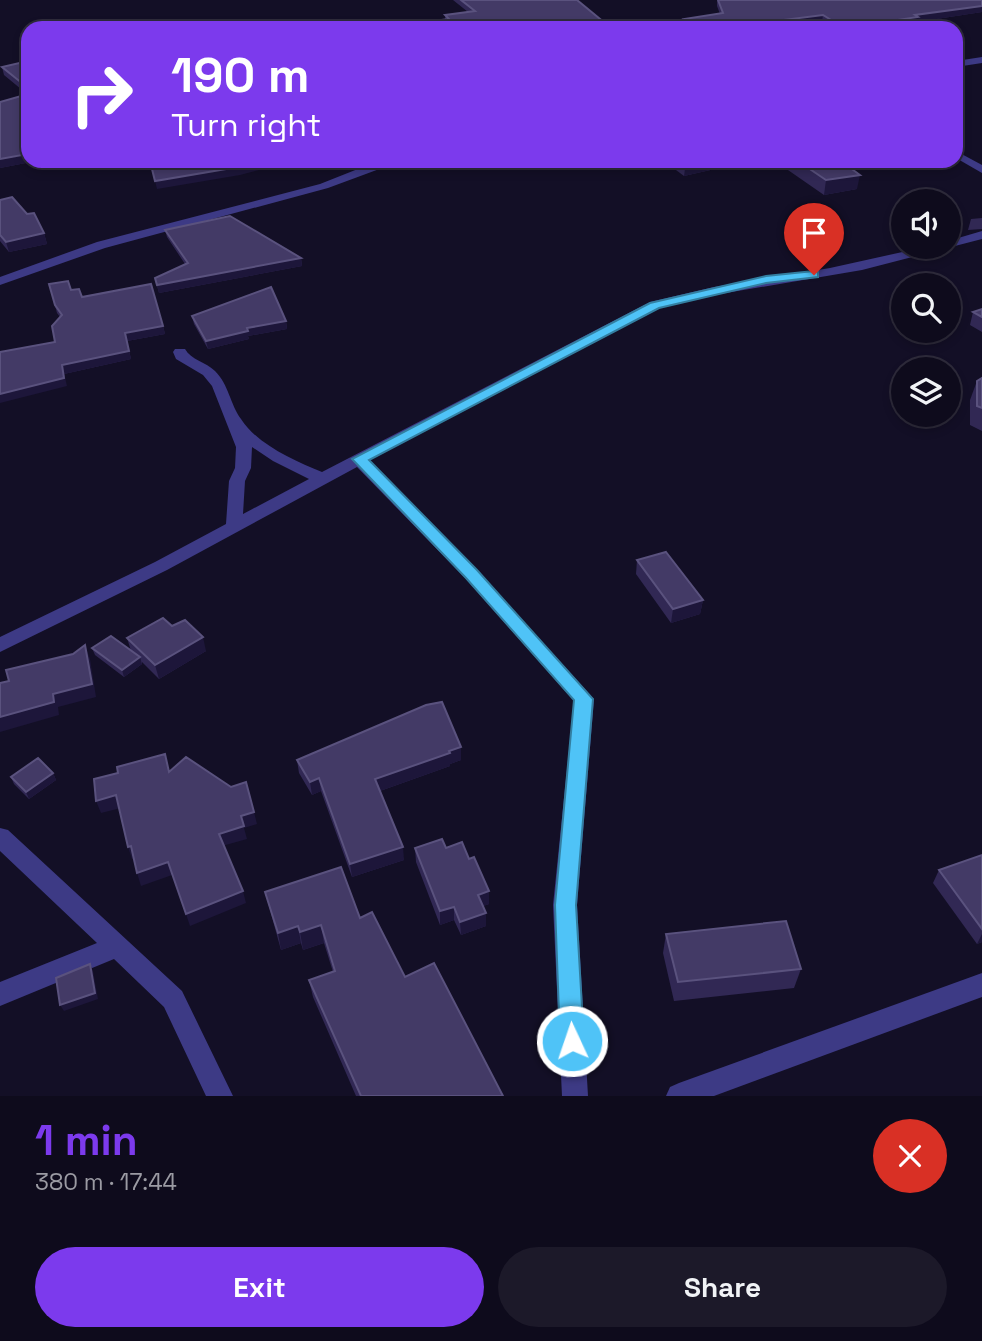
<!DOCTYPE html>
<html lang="en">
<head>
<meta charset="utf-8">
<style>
	body { margin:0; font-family:"Space Grotesk",sans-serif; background:#1c1929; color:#f1f3f6; height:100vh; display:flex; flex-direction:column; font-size:26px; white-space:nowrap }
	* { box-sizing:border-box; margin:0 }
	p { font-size:23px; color:#9b9ba3 }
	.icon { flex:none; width:38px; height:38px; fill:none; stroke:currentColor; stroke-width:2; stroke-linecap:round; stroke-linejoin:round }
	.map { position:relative; height:1096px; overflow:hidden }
	.side { display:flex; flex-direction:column; background:#0e0b1c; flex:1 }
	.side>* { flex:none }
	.top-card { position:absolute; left:21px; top:21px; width:942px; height:147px; border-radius:21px; box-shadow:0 4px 10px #0003,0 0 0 2px #2e2b3b; background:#7c3aed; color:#fff; overflow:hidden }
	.buttons { position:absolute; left:891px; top:189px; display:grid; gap:14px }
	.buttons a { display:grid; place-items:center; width:70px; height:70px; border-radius:50%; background:#0e0b1c; box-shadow:0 4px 10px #0003,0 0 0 2px #2e2b3b; font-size:35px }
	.pin { position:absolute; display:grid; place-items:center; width:60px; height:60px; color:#fff; margin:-72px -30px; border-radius:50% 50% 50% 0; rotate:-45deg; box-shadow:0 0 7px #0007 }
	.pin .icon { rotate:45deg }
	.me { position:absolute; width:77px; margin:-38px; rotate:357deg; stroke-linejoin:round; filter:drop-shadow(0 0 5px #0008) }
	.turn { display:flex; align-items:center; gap:24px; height:147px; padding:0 35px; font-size:32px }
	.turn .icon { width:91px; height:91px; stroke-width:2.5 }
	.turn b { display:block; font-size:49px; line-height:60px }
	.round { display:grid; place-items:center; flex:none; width:74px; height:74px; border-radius:37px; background:#1c1929 }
	.head { display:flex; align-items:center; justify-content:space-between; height:119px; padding:0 35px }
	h1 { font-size:42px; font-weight:800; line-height:52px; color:#7c3aed }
	.button { display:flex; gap:14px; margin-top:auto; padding:14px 35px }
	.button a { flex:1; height:80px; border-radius:42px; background:#7c3aed; color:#fff; font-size:28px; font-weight:800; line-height:80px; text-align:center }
	.button a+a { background:#1c1929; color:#f1f3f6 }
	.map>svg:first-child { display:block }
</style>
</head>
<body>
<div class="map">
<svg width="982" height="1096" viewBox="0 0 982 1096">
	<rect width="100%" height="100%" fill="#130f26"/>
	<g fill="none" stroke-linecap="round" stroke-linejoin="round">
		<g fill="#3d3a85" fill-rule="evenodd">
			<path d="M982 57V63L956 67V61Z"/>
			<path d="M956 151 982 165V173L956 158Z"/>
			<path d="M378 161H401L328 188 105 248 0 285V277L97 242 320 184Z"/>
			<path d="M982 231V239L862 270 714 295 660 308 369 460 477 570 594 699 577 905 588 1096H562L553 905 574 701 465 578 357 467 167 570 0 652V637L155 562 226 524 229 481 235 468 236 447 212 386 203 375 176 359 173 352 175 349H185C191 360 206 362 215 371 229 385 230 404 241 419 257 444 294 461 322 472L650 302 714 287 830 268 925 247H948V241ZM252 447 273 461 309 479 243 514 245 481 251 468Z"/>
			<path d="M0 828 8 830 182 991 233 1096H206L164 1007 114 959 0 1006V982L97 943 0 851Z"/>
			<path d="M982 973V997L714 1096H666L670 1087 679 1083Z"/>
		</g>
	</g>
	<g fill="#312854">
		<path d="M453 0H572L611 28H434V21L445 19V15L468 12Z"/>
		<path d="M717 0H982V12L917 22 916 24 887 28H832L822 22 776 28H687L684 25V19L720 14 717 6Z"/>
		<path d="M28 61V161H36L0 168V102L27 94 4 75 2 67Z"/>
		<path d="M664 161H728V166L684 176Z"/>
		<path d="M775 161H880V164L852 169 857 189 824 195Z"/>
		<path d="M0 200 44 233 47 244 9 252 0 241Z"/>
		<path d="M982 218V229L968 230 971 219Z"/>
		<path d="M165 230 301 258 302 266 159 293 155 278 185 264 167 237Z"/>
		<path d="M49 284 71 290 82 297 163 326 165 334 127 341 131 359 64 374 67 386 55 342 60 317 57 313Z"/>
		<path d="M982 309V332L970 325 973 312Z"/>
		<path d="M192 316 286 321 287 329 248 336 249 339 208 349 194 324Z"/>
		<path d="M982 378V431L970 425V400L977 381Z"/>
		<path d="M637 560 703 600 700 614 671 623 636 574Z"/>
		<path d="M172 626 206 651 159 679 142 662V664L124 677 95 655 92 648 131 651 127 638Z"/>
		<path d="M461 747V760L450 764V766L380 791 404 860 352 877 321 791 312 795 299 773 297 760Z"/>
		<path d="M53 773 56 780 29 799 14 784 11 777Z"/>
		<path d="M415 848H446L489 904 483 906 486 926 461 935 454 920 440 925 416 862Z"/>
		<path d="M982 855V942L977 944 933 883 939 870Z"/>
		<path d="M265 892 360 918 405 977 503 1096H356L313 997 309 980 333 972 324 943 303 950 301 943 281 950Z"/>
		<path d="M666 934 801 969 794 988 674 1001 663 953Z"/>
	</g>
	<g fill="#1d163a">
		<path d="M982 6V12L917 22 916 24 887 28H844L915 15Z"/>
		<path d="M823 15 822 22 776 28H753V24Z"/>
		<path d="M28 154V161H36L0 168V159Z"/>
		<path d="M260 161H294L240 175 157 189 155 181Z"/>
		<path d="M689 161H728V166L684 176 686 162Z"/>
		<path d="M836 161H880V164L834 172Z"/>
		<path d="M860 175 857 189 824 195 826 180Z"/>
		<path d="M44 233 47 244 9 252 6 242Z"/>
		<path d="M301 258 302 266 159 293 157 285Z"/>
		<path d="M286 321 287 329 248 336 249 339 208 349 206 341 247 328Z"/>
		<path d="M163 326 165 334 127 341 125 333Z"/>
		<path d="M129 351 131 359 64 374 67 386 0 403V394L62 365Z"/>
		<path d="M703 600 700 614 671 623 673 609Z"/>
		<path d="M203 637 206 651 159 679 155 665Z"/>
		<path d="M85 645 90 659 96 697 58 707 59 715 0 732V717L53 694Z"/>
		<path d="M140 657 142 664 124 677 122 670Z"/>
		<path d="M461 747V760L450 764V766L377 792 375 779 449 751Z"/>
		<path d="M53 773 56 780 29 799 26 792Z"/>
		<path d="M319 778 321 791 312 795 310 782Z"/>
		<path d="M116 795 121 808 101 813 96 801Z"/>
		<path d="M254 812 257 824 244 828 247 839 222 846 219 834 241 816Z"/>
		<path d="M131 846 135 858 132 859 128 847Z"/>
		<path d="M403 847 404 860 352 877 350 864Z"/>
		<path d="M168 862 172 875 141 886 137 873Z"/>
		<path d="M243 891 246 903 190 926 186 914Z"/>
		<path d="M489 891V904L478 908V895Z"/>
		<path d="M454 907V920L440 925V911Z"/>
		<path d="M486 913V926L461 935 460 922Z"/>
		<path d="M321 925 324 943 303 950 300 932Z"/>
		<path d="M298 926 301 943 281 950 278 933Z"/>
		<path d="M982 934V942L977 944Z"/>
		<path d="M90 964 93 971 98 999 64 1011 60 1005Z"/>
	</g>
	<g fill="#433a66" stroke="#5a527e" stroke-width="2">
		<path d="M461 0H577L611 28H442L434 21 449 19 445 15 475 11Z"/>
		<path d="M718 0H982V6L915 15 918 17 844 28 823 15 753 24 759 28H697L684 19 723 13Z"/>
		<path d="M28 61V88L2 67Z"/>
		<path d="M28 94V154L0 159V102Z"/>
		<path d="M150 161H260L238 167 155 181Z"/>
		<path d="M798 161H841L860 175 826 180Z"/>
		<path d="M12 197 27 214 34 213 44 233 6 242 0 235V200Z"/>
		<path d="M230 216 301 258 157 285 155 278 188 263 165 230Z"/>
		<path d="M68 281 71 290 79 289 82 297 151 284 163 326 125 333 129 351 62 365 64 378 0 394V352L55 342 52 326 62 315 55 305 49 284Z"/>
		<path d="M271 287 286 321 247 328 248 331 206 341 192 316Z"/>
		<path d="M982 309V317L973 312Z"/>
		<path d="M982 378V408L977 406V381Z"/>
		<path d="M666 552 703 600 673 609 637 560Z"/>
		<path d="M163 618 172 626 185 620 203 637 155 665 127 638Z"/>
		<path d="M111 636 140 657 122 670 92 648Z"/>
		<path d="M85 645 92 684 53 694 54 702 0 717V683L9 681 6 670 73 654Z"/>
		<path d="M442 702 461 747 449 751 450 753 375 779 403 847 350 864 319 778 310 782 297 760 426 705Z"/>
		<path d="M165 754 169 772 186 757 231 787 246 782 254 812 241 816 244 826 219 834 243 891 186 914 168 862 137 873 131 846 128 847 116 795 96 801 94 779 118 773 117 767Z"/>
		<path d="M38 758 53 773 26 792 11 777Z"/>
		<path d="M442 839 446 848 462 842 469 859 474 857 489 891 478 895 486 913 460 922 454 907 440 911 415 848Z"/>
		<path d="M982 855V929L939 870Z"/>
		<path d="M341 867 360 918 372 912 405 977 434 963 503 1096H361L309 980 335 971 321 925 300 932 298 926 278 933 265 892Z"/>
		<path d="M786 921 801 969 678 982 666 934Z"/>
		<path d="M90 964 95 993 60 1005 56 978Z"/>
	</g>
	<path fill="#4fc3f7" stroke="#337fa1" stroke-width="2" d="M814 271 818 272V277L766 283 659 308 369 460 477 570 593 699 576 905 584 1041 580 1049 572 1053 564 1049 560 1041 555 905 574 700 466 578 352 459 650 303 766 276Z"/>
</svg>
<div class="buttons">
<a><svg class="icon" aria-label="sound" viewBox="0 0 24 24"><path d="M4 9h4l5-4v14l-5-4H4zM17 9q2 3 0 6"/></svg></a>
<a><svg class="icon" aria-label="search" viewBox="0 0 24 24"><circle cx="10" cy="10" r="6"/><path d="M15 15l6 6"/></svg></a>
<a><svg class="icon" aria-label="layers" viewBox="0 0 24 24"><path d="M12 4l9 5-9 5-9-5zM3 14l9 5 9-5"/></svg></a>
</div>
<div class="pin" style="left:814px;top:275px;background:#d93025"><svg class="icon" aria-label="arrive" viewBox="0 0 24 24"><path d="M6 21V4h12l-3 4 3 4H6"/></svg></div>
<svg class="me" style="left:572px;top:1041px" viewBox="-20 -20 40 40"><circle r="17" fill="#4fc3f7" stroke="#fff" stroke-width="3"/><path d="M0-11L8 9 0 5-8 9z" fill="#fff"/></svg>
<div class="top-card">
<div class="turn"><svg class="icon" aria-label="right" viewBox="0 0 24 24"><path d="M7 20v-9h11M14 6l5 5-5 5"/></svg><div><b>190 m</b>Turn right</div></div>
</div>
</div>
<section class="side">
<div class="head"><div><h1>1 min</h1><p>380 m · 17:44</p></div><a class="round" style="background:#d93025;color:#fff"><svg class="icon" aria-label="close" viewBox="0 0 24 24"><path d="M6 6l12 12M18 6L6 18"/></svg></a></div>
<div class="button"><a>Exit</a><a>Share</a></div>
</section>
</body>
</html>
